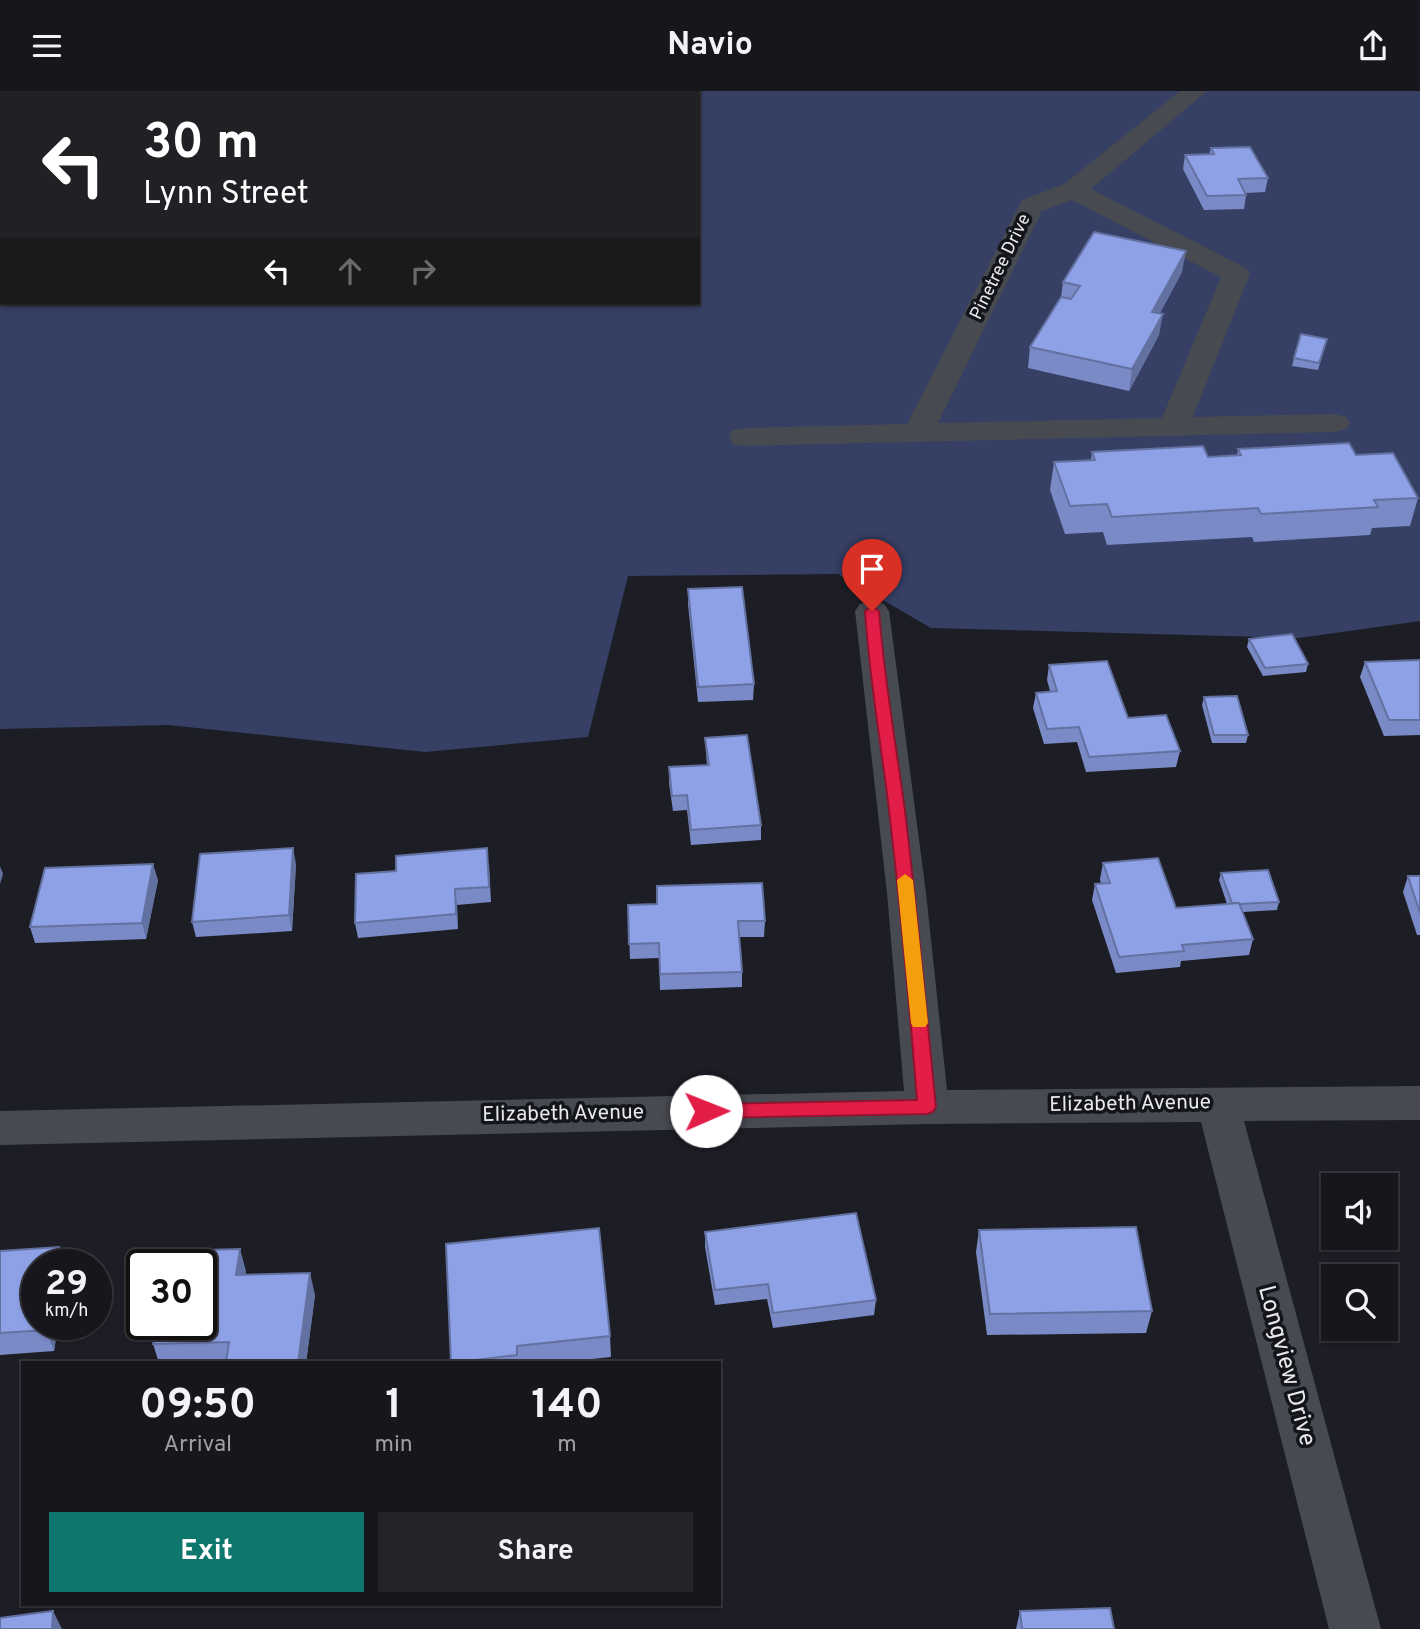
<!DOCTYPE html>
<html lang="en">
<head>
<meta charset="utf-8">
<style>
	body { margin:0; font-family:Overpass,sans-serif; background:#232329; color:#f1f3f6; height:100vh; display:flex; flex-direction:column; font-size:26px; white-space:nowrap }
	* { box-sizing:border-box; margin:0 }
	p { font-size:23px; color:#9e9fa3 }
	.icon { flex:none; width:38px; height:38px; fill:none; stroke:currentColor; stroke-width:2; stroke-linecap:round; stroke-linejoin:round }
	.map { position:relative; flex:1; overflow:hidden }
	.details { position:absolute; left:21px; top:1270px; width:700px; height:245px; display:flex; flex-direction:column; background:#16161c; border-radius:0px; box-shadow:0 2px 5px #0004,0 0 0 2px #35353b }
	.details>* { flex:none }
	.top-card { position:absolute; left:0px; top:0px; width:700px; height:214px; box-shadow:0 2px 5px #0004,0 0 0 2px #35353b; background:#202124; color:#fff; overflow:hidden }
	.fabs { position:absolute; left:1321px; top:1082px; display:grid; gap:14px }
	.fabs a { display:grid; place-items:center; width:77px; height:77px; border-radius:0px; background:#16161c; box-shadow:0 2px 5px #0004,0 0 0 2px #35353b; font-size:35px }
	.speed { position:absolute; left:21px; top:1158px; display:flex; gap:14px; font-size:35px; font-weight:700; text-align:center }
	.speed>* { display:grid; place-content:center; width:91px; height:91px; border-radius:50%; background:#16161c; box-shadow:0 2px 5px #0004,0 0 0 2px #35353b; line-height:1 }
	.speed small { font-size:18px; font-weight:400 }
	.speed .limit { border:4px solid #111; border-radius:10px; background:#fff; color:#111 }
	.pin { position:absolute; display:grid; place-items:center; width:60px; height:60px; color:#fff; margin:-72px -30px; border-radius:50% 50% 50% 0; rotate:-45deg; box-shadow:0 0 7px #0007 }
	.pin .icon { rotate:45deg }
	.me { position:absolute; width:77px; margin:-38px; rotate:89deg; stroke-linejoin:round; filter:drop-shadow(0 0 5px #0008) }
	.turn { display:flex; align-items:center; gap:24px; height:147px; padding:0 28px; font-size:32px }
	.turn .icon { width:91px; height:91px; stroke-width:2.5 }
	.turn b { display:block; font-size:49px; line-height:60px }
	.lanes { display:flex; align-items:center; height:66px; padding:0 28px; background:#0003; justify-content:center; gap:35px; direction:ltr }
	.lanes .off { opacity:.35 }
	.eta { display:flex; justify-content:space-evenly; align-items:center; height:119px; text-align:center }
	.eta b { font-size:42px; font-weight:700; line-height:49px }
	.cta { display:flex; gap:14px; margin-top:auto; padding:14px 28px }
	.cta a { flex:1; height:80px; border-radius:0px; background:#0f766e; color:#fff; font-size:28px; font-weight:700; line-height:80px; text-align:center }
	.cta a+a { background:#232329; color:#f1f3f6 }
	header { display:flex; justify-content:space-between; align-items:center; height:91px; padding:0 28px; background:#16161c; font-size:32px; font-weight:700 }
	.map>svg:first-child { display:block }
</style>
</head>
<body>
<header><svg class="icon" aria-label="menu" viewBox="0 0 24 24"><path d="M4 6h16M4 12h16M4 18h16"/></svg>Navio<svg class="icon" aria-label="share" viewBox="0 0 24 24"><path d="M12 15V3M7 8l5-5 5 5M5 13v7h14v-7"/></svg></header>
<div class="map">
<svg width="1420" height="1538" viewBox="0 0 1420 1538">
	<rect width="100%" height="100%" fill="#1d1e25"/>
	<path fill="#363f64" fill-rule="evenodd" d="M0 0H1420V530L1299 547 931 537 838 483 628 485 588 646 425 661 168 634 0 638ZM2 2H698V212H2Z"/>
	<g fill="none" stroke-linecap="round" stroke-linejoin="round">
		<g fill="#484a51" fill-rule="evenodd">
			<path d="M1180 0H1207L1091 98 1246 177 1250 183 1193 326 1335 323 1346 326 1350 332 1346 338 1335 341 744 355 733 353 729 346 733 339 744 337 907 333 1022 109 1064 93ZM1072 109 1221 186 1162 327 938 332 1042 120Z"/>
			<path d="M872 509 884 513 889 520 926 802 947 999 1420 995V1029L1244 1030 1381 1538H1329L1201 1031 927 1033 0 1054V1020L904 1000 887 802 855 520 860 513Z"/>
		</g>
	</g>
	<g fill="#7a8ac6">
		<path d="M1211 57 1268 87 1265 101 1245 102 1246 104 1244 118 1204 119 1183 78 1185 64H1209Z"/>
		<path d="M1182 181 1160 222 1159 244 1129 300 1028 277 1030 256 1061 207 1063 191Z"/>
		<path d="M1327 248 1318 279 1292 275 1294 267Z"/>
		<path d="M1238 358 1356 364 1418 407 1410 435 1372 437 1370 444 1254 451 1252 446 1107 454 1103 441 1065 443 1050 399 1054 371 1091 369 1092 361 1208 366 1237 365Z"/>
		<path d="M688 498 754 593 753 609 698 611 688 513Z"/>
		<path d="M1249 548 1308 573 1306 581 1263 585 1247 556Z"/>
		<path d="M1420 569V644L1384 645 1360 586 1365 571Z"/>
		<path d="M1049 574 1180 660 1176 676 1086 681 1077 651 1044 653 1033 617 1036 602 1050 600 1047 589Z"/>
		<path d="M1204 606 1248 644 1246 652H1212L1202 614Z"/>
		<path d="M705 647 761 734V749L691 754 687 719 673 720 669 692V676L707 674 706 662Z"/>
		<path d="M1103 772 1176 817 1227 813 1219 789 1221 782 1279 811 1277 819 1243 821 1253 848 1249 864 1181 870 1180 876 1116 882 1092 809 1095 793H1101L1100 788Z"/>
		<path d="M296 773 292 840 196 846 192 831Z"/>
		<path d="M489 773 491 811 457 814 458 838 358 847 355 832Z"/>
		<path d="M1408 785H1420V844H1417L1403 801Z"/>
		<path d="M158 789 146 848 35 852 30 836Z"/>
		<path d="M628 814 765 830 764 846H739L742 881V896L660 899 659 867 630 868Z"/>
		<path d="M979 1139 1152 1220 1146 1242 987 1244 976 1161Z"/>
		<path d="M705 1141 876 1209 874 1224 773 1237 767 1208 715 1214 705 1156Z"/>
		<path d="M446 1153 610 1245 611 1266 555 1272H451Z"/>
		<path d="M59 1156 66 1174H37L58 1234 54 1260 0 1264V1160Z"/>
		<path d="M246 1180 245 1183 315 1204 306 1272H159L153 1253Z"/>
		<path d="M1020 1520 1114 1538H1016Z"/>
	</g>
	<g fill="#6371a1">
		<path d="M1186 160 1182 181 1149 242 1152 221Z"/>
		<path d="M1163 223 1159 244 1129 300 1132 278Z"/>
		<path d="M293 757 296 773 292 840 289 824Z"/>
		<path d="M153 773 158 789 146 848 142 832Z"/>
		<path d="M0 775 3 783 0 793Z"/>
		<path d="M455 798 457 814 458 838 456 823Z"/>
		<path d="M59 1156 66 1174H56Z"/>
		<path d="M240 1158 246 1180 242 1205 236 1184Z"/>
		<path d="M310 1182 315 1204 306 1272H298Z"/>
		<path d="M46 1234H58L54 1260 46 1239Z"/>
		<path d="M53 1520 62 1538H52Z"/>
	</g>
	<g fill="#8ea1e6" stroke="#6371a1" stroke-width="2">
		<path d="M1250 56 1268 87 1238 88 1246 104 1207 105 1185 64 1214 63 1211 57Z"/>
		<path d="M1094 141 1186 160 1152 221 1163 223 1132 278 1030 256 1061 206 1071 208 1080 195 1063 191Z"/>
		<path d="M1301 243 1327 248 1319 272 1294 267Z"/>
		<path d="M1349 352 1356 364 1393 362 1418 407 1374 409 1378 416 1261 423 1258 417 1112 426 1107 413 1070 415 1054 371 1095 369 1092 361 1203 355 1208 366 1241 364 1238 358Z"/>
		<path d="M742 496 754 593 698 596 688 498Z"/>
		<path d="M1292 543 1308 573 1265 577 1249 548Z"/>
		<path d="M1420 569V629H1389L1365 571Z"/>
		<path d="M1107 570 1128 627 1166 624 1180 660 1089 666 1079 636 1047 638 1036 602 1057 600 1049 574Z"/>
		<path d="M1237 605 1248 644H1214L1204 606Z"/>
		<path d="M747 644 761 734 691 739 687 704 672 705 669 676 709 674 705 647Z"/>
		<path d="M293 757 289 824 192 831 200 763Z"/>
		<path d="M487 757 489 796 455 798 456 823 355 832 356 783 396 780V765Z"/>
		<path d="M1158 767 1176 817 1239 812 1253 848 1182 854 1184 860 1119 866 1095 793 1110 792 1103 772Z"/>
		<path d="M153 773 142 832 30 836 45 777Z"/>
		<path d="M1268 779 1279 811 1240 813 1239 812H1232L1221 782Z"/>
		<path d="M1408 785H1420V822Z"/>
		<path d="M762 792 765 830H738L742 881 660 883 659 852 629 853 628 814 657 813V795Z"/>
		<path d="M856 1122 876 1209 773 1222 768 1193 715 1199 705 1141Z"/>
		<path d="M1136 1136 1152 1220 990 1223 979 1139Z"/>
		<path d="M599 1137 610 1245 517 1255V1264L451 1272 446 1153Z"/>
		<path d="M59 1156 56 1174H37V1234H46V1239L0 1242V1160Z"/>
		<path d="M240 1158 236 1184 310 1182 298 1272H226L229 1251 153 1253 156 1234H201V1174H168L171 1160Z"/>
		<path d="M1110 1517 1114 1538H1022L1020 1520Z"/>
		<path d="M53 1520 52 1538H0V1527Z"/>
	</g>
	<path fill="#e11d48" stroke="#92132f" stroke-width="2" d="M872 515 879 520C884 587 896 653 905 720 917 818 926 917 936 1016L933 1021 927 1023 706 1027 700 1025 698 1020 700 1015 706 1013 917 1009C909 909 900 810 888 711 880 647 869 584 865 520Z"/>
	<path fill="#f59e0b" d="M905 783 913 789 928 932 925 936H913L911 932 897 789Z"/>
	<g text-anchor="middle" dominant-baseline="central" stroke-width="7" stroke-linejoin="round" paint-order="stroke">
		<g font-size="18" fill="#e8e9ee" stroke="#13151b">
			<text transform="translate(1001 176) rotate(-64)">Pinetree Drive</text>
		</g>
		<g font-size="21" fill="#e8e9ee" stroke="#13151b">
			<text transform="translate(1130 1013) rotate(-1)">Elizabeth Avenue</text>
			<text transform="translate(563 1023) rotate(-1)">Elizabeth Avenue</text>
		</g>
		<g font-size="24" fill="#e8e9ee" stroke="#13151b">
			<text transform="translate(1286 1275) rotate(75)">Longview Drive</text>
		</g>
	</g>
</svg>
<div class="fabs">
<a><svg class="icon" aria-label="sound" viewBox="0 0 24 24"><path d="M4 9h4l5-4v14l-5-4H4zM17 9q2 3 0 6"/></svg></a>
<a><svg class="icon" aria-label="search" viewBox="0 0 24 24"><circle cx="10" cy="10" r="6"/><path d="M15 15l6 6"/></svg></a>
</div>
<div class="speed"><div>29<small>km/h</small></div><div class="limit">30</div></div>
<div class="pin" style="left:872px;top:520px;background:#d93025"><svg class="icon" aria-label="arrive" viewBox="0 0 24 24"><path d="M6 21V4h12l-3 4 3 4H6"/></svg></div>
<svg class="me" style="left:706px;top:1020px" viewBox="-20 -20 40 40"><circle r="19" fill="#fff"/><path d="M0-13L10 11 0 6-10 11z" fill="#e11d48"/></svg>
<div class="top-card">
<div class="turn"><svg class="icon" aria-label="left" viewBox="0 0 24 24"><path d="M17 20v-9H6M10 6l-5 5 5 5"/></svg><div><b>30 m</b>Lynn Street</div></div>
<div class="lanes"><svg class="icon" aria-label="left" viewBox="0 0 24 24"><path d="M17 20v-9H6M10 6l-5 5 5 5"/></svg><svg class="icon off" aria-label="ahead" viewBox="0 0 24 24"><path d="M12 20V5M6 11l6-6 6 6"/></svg><svg class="icon off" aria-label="right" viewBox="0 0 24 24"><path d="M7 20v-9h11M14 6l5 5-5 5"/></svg></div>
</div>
<section class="details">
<div class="eta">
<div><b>09:50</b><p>Arrival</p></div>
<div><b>1</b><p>min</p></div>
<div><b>140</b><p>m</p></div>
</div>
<div class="cta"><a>Exit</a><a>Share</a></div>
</section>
</div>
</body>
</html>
